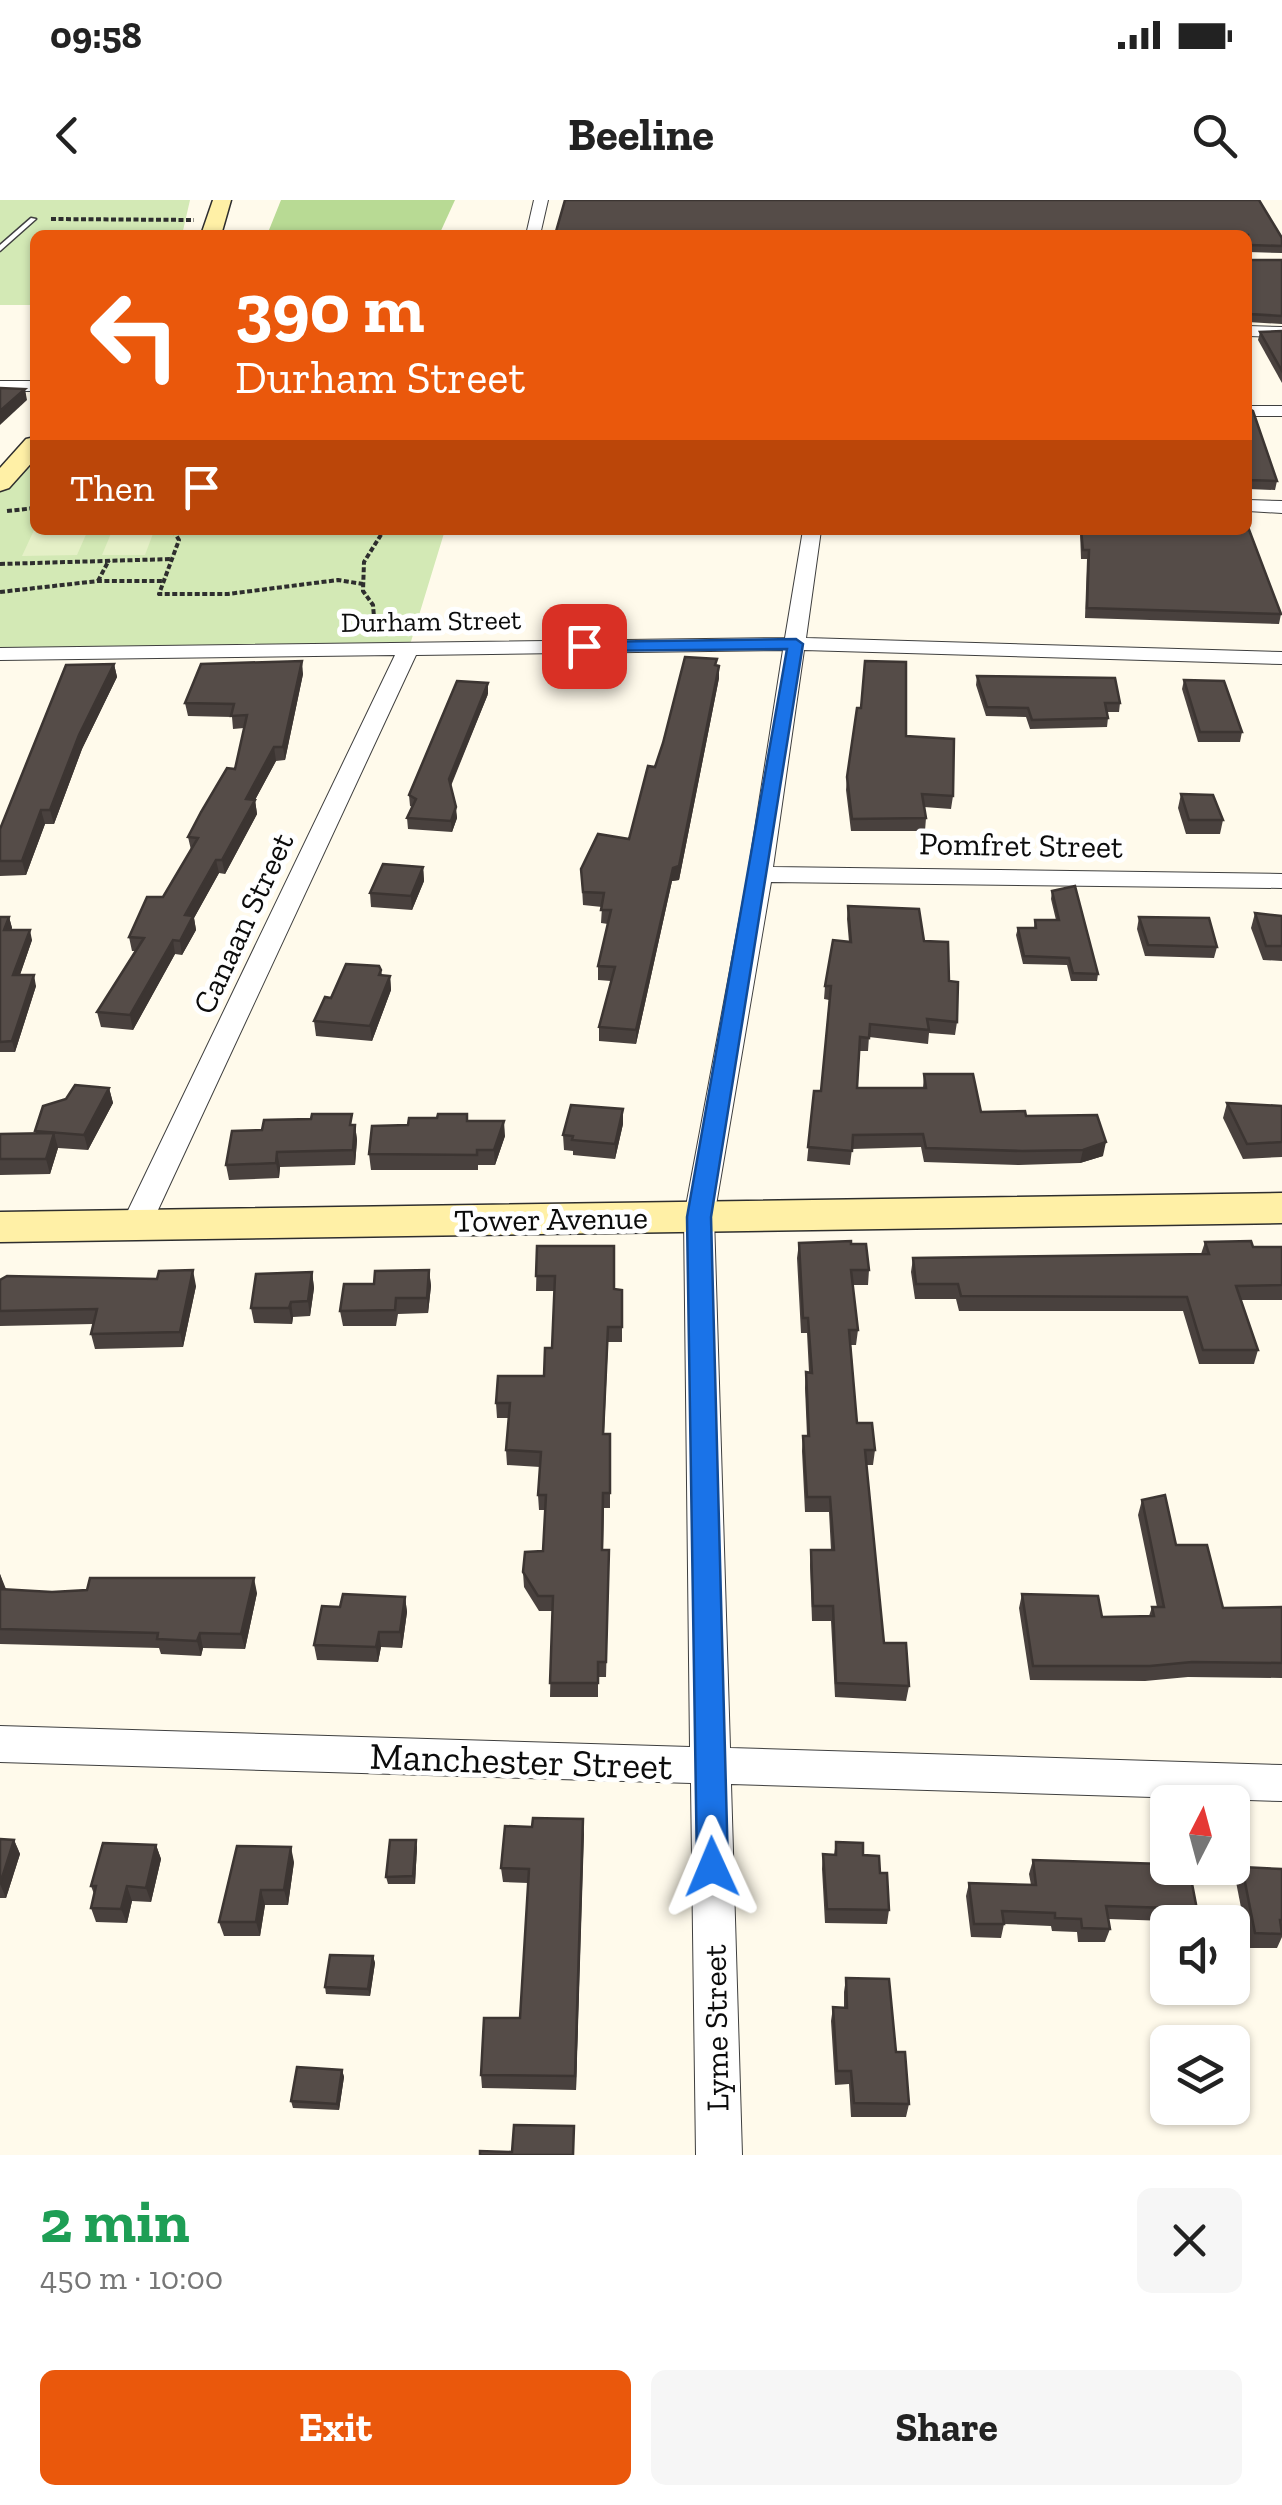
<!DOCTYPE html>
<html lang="en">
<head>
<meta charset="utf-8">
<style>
	body { margin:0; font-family:"Zilla Slab",serif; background:#f6f6f6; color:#222; height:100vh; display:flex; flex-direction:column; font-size:38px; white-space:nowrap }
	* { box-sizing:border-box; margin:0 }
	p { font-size:32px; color:#767676 }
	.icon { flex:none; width:55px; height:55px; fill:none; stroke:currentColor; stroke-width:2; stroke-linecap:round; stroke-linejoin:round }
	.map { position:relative; height:1955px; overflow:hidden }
	.sheet { display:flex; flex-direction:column; background:#fff; flex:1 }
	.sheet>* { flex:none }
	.banner { position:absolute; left:30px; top:30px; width:1222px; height:305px; border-radius:15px; box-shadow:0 2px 8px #0004; background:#ea580c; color:#fff; overflow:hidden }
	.needle { width:65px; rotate:6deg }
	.controls { position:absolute; left:1150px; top:1585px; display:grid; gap:20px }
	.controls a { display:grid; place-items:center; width:100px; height:100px; border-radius:15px; background:#fff; box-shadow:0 2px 8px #0004; font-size:50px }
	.pin { position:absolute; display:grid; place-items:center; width:85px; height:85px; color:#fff; margin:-42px; border-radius:20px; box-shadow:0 5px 15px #0006 }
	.me { position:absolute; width:110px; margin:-55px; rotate:359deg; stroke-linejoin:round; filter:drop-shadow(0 0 8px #0008) }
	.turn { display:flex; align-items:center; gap:35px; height:210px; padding:0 40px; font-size:45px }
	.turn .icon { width:130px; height:130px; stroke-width:2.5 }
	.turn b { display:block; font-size:70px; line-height:85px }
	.then { display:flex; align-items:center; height:95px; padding:0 40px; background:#0003; gap:20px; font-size:38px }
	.round { display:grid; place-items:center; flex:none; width:105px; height:105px; border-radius:15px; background:#f6f6f6 }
	.summary { display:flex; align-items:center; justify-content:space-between; height:170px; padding:0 40px }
	h1 { font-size:60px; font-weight:800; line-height:75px; color:#1e9e55 }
	.button { display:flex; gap:20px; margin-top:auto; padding:20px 40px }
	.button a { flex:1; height:115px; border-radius:15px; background:#ea580c; color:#fff; font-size:40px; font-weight:800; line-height:115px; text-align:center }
	.button a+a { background:#f6f6f6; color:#222 }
	.status { display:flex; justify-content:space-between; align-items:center; height:70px; padding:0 50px; background:#fff; direction:ltr }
	.status svg { height:28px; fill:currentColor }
	header { display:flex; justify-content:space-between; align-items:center; height:130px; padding:0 40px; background:#fff; font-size:45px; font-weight:800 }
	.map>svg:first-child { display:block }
</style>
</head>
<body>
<div class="status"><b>09:58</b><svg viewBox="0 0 49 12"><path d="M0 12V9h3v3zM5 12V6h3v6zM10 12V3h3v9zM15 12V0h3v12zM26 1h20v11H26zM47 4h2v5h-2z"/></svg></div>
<header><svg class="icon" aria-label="back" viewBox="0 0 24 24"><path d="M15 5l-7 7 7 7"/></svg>Beeline<svg class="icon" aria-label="search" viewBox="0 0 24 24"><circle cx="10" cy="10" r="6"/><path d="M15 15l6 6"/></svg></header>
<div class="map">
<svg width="1282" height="1955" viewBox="0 0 1282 1955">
	<rect width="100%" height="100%" fill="#fffaeb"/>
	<g fill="#d3e9b5">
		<path d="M0 0H190L182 35H35V105H0Z"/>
		<path d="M35 244V330H445L409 448 0 454V283Z"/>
	</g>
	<path fill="#b8da94" d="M281 0H455L439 35H267Z"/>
	<g fill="#e5f0c7">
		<path d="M35 328V330H88L77 355 22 356Z"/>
		<path d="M112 331H154L145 355H102Z"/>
	</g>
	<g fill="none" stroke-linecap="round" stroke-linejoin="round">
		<g stroke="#3f3f3f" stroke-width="3">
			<path id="service" d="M31 18 36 19 0 51V45Z"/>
		</g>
		<g stroke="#3f3f3f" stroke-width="2">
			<g id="minor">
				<path d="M534 0H548L540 35H526Z"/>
				<path d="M1248 126 1282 127V137L1248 136Z"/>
				<rect x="0" y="181" width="35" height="10"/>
				<rect x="1248" y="206" width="34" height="10"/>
				<path d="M1248 300 1282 301V313L1248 311Z"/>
				<path d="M803 330H821L806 438 1282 452V464L804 450 773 667 1282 674V688L771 682 714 1017 730 1548 1282 1565V1601L731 1584 742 1955H696L691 1583 0 1562V1526L690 1547 684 1017 748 674 783 450 416 455 151 1025 147 1032 136 1036 125 1032 121 1025 395 455 0 460V448L785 438Z"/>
			</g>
		</g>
		<g stroke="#2e2e2e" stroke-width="3">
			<g id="secondary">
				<path d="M213 0H231L221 35H201Z"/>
				<path d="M35 237V259L9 288 0 291V268L26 239Z"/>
				<path d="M1282 993V1023L0 1042V1012Z"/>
			</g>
		</g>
		<g stroke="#2e2e2e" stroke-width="4" stroke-dasharray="5 2.5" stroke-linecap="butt">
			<path d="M51 19 194 20"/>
			<path d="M7 311 35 308"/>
			<path d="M173 330 179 340 159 394H228L338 380 363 384"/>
			<path d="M0 364 172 359"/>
			<path d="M98 381 109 360"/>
			<path d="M0 392 98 381H163"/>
			<path d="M375 429 373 405 363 391 364 362 384 330"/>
		</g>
		<use href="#service" fill="#fff" fill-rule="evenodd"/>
		<use href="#minor" fill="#fff" fill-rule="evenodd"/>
		<use href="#secondary" fill="#fff0a6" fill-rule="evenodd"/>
	</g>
	<g fill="#49413e">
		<path d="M1248 35 1282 38V53L1248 52Z"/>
		<path d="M1248 54 1249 60H1282V124L1248 122Z"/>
		<path d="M1282 131V183L1258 140 1260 132Z"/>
		<path d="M1248 208 1277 281 1275 290 1248 289Z"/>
		<path d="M935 330H1248L1281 414 1279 424 1085 418 1087 359H1081L1080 332Z"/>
		<path d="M114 464 117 477 82 549 54 624H45L26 675 0 676V629Z"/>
		<path d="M716 465 719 466V478L679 680 672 681 636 844 599 841V827L611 781 598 780V766L608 724 601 723 602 707 583 705 581 669 629 639 655 567Z"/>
		<path d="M303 474 285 560 276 561 255 600 257 614 225 674 219 673 194 718 196 730 182 755 175 754 133 830 101 827 97 812 135 751H132L129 737 163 697 191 650 188 637 235 569 244 528 233 529 232 517 188 516 185 503Z"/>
		<path d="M977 476 1120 503 1119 512H1107L1108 518 1107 527 1030 529 1026 517 986 516 976 485Z"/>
		<path d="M1184 480 1242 532 1240 542H1198L1182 489Z"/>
		<path d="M488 494 451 586 457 618 452 632 408 629 407 618 412 607 410 606 409 595Z"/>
		<path d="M906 536 953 596 951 609 924 607 926 618 925 631H851L846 590 847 577Z"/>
		<path d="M1181 594 1223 620 1220 634H1186L1178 608Z"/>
		<path d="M423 667 424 681 412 710 371 707 370 693Z"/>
		<path d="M1052 691 1098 774 1097 781H1071L1067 765 1023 764 1016 735 1018 728H1034L1035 720H1056L1051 699Z"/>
		<path d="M848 706 924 741 949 781 957 822 955 835 929 833 928 844 869 837 868 851H859L857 888H923L924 874 981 912 1026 916 1103 956 1080 963 1019 965 924 962 921 947 852 949 850 965 807 961 814 891H821L829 800 824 799 825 786 849 742 847 719Z"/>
		<path d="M1255 713 1282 716V761L1263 760 1251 728Z"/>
		<path d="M0 717H9L12 728 11 730 32 740 20 775 36 786 15 852H0Z"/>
		<path d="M1139 717 1217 747 1214 758 1145 756 1137 729Z"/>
		<path d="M381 770 382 775 390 776 391 790 372 841 316 836 314 821 331 798Z"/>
		<path d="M109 888 113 903 88 950 58 948 50 974 0 975V934L36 933 35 931Z"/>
		<path d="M1227 903 1282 906V957L1243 959 1223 918Z"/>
		<path d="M467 914 468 921 505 936 495 965H478V970H371L369 954 408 925 437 918Z"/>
		<path d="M623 924 615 959 573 955V951L564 950 563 935Z"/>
		<path d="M355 925 357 940 355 965 280 967 279 978 229 980 226 965 262 930Z"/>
		<path d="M1205 1042 1253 1047H1282V1100H1241L1258 1150 1254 1164H1199L1183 1111H959L956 1099H915L911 1072 913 1058 1201 1054Z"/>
		<path d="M799 1043 851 1044 869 1070 868 1085H853L858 1130 856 1145H851L857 1223 875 1250 873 1265H866L884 1443 909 1486 906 1501 835 1497 831 1421H812L810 1365 811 1350H831L829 1312H805L802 1251 803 1236H807L805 1188 806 1172H809L807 1133H801L797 1058Z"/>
		<path d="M537 1046 615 1089 622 1090V1142H608L604 1234H610V1308H604L603 1350 609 1365 606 1477H598V1497H550L552 1411H539L524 1387 523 1372 543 1351 545 1310H539L538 1295 540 1267 507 1265 506 1250 509 1218H497L496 1203 544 1176 552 1148 555 1091H536Z"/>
		<path d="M429 1070 431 1086 428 1113 398 1114 396 1126H343L340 1111 374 1084Z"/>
		<path d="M312 1072 314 1088 310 1116 293 1117 292 1124 254 1123 251 1108Z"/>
		<path d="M0 1080 196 1086 183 1147 95 1149 91 1134 93 1124 0 1126Z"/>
		<path d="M1142 1300 1223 1408 1282 1407V1478L1188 1477 1145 1481 1030 1480 1019 1408 1022 1394 1102 1417 1149 1416 1152 1407H1157L1138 1315Z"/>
		<path d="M0 1374 5 1390 52 1392 257 1393 245 1449 203 1448 201 1456 161 1454 159 1448 0 1444Z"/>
		<path d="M405 1397 407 1412 402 1448 381 1447 378 1462 317 1460 314 1445 340 1407Z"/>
		<path d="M583 1619 576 1890 482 1888 481 1875 520 1818 528 1683 503 1682 501 1668 532 1627Z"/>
		<path d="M0 1639 14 1640 20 1654 6 1698H0Z"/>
		<path d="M836 1642 863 1655 880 1673 889 1710 887 1724 825 1723 822 1669 823 1654 834 1655Z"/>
		<path d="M156 1645 161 1659 151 1702 132 1701 127 1723 96 1722 91 1708 94 1694 91 1686Z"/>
		<path d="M1162 1645 1199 1720 1198 1722H1168V1727L1167 1721 1108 1719 1110 1729 1105 1742H1078L1077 1732 1052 1731 1051 1726 1004 1724 1001 1738 971 1737 966 1696 969 1683 1031 1685 1029 1674 1033 1660 1158 1664 1157 1659Z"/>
		<path d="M417 1647 415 1684H388L386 1677Z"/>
		<path d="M294 1662 288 1705H265L260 1736H224L219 1722Z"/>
		<path d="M1242 1667 1282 1669V1737L1277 1748H1249L1236 1682Z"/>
		<path d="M373 1756 375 1763 370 1796 326 1794 325 1787Z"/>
		<path d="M846 1778 896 1852 909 1904 906 1917H851L849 1884 835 1885 831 1821 833 1807 844 1808V1792Z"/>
		<path d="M342 1870 344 1877 339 1910 293 1908 291 1901Z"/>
	</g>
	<g fill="#3c3532">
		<path d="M25 189 27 200 0 225V211Z"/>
		<path d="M302 461 303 474 285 560 283 547Z"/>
		<path d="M114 464 117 477 82 549 54 624 50 610 79 535Z"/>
		<path d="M719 466V478L679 680 672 681 636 844V830Z"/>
		<path d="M488 483V494L449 589V579Z"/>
		<path d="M274 547 276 561 248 613 246 599Z"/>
		<path d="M255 600 257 614 225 674 222 660Z"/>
		<path d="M456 607 457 618 452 632 451 621Z"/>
		<path d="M41 610 45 624 26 675 22 661Z"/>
		<path d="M216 660 219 673 194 718 196 730 182 755 180 741 185 715Z"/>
		<path d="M423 667 424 681 412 710 411 696Z"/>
		<path d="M9 717 12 728 7 740 4 730Z"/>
		<path d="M30 730 32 740 16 786 13 775Z"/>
		<path d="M173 740 175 754 133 830 130 815Z"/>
		<path d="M34 775 36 786 15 852 12 841Z"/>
		<path d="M390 776 391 790 372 841 370 826Z"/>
		<path d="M109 888 113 903 88 950 84 935Z"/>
		<path d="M623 909V924L615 959V944Z"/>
		<path d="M504 921 505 936 495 965 494 950Z"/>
		<path d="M355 925 357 940 355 965 353 950Z"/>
		<path d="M54 933 58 948 50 974 46 959Z"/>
		<path d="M1106 942 1103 956 1080 963 1083 950Z"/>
		<path d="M277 952 280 967 279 978 276 963Z"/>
		<path d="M193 1070 196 1086 183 1147 180 1132Z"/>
		<path d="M429 1070 431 1086 428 1113 427 1098Z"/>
		<path d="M312 1072 314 1088 310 1116 308 1101Z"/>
		<path d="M291 1102 293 1117 292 1124 289 1108Z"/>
		<path d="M0 1374 6 1389 0 1403Z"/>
		<path d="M254 1378 257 1393 245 1449 241 1434Z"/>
		<path d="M405 1397 407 1412 402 1448 400 1432Z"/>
		<path d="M379 1432 381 1447 378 1462 376 1447Z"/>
		<path d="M200 1433 203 1448 201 1456 197 1441Z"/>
		<path d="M583 1619 584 1634 576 1890 575 1876Z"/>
		<path d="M14 1640 20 1654 6 1698 0 1684Z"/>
		<path d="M416 1640 417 1647 415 1684 413 1676Z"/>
		<path d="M156 1645 161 1659 151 1702 146 1688Z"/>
		<path d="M291 1647 294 1662 288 1705 284 1690Z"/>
		<path d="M127 1686 132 1701 127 1723 121 1709Z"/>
		<path d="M261 1690 265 1705 260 1736 256 1722Z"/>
		<path d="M373 1756 375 1763 370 1796 368 1789Z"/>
		<path d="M342 1870 344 1877 339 1910 337 1904Z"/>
	</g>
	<g fill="#554c48" stroke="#3c3532" stroke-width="2.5">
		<path d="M565 0H1259L1282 38V46L1250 45 1248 47V35H555Z"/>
		<path d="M1248 54 1249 60H1282V116L1250 114 1248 109Z"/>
		<path d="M1282 131V171L1260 132Z"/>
		<path d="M0 188 25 189 0 211Z"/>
		<path d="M1248 208 1253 211 1277 281 1248 280Z"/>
		<path d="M1248 327 1281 414 1087 408 1089 350H1083L1081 330H1248Z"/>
		<path d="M685 457 717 459 715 465 719 466 679 666 673 668 636 830 599 827 615 767 598 766 611 710H601L604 693 583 692 581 669 598 634 629 639 648 566 655 567 663 543Z"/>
		<path d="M302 461 283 547H274L246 599 255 600 222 660H216L185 715 193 716 180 741 173 740 130 815 97 812 144 738 129 737 147 697H163L198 638 188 637 201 612 227 568 235 569 247 515 231 516 234 504 185 503 201 464Z"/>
		<path d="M865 461 906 462V536L954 539 953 596 922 594 926 618 852 619 847 577 857 508H861Z"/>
		<path d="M114 464 79 535 50 610H41L22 661H0V629L66 465Z"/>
		<path d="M977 476 1115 478 1120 503H1105L1108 518 1032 520 1028 508 987 507Z"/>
		<path d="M1184 480 1224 481 1242 532H1200Z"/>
		<path d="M457 481 488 483 449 579 456 607 451 621 407 618 416 599 409 595Z"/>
		<path d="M1181 594 1213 595 1223 620H1189Z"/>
		<path d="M383 664 423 667 411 696 370 693Z"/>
		<path d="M1075 686 1098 774 1073 773 1069 758 1024 756 1018 728H1036L1035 720H1059L1052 691Z"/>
		<path d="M848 706 919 709 924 741 948 742 949 781 958 782 957 822 927 819 929 830 870 824 869 838 860 837 857 888H926L924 874H973L981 912 1025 911 1026 916 1097 915 1106 942 1083 950 1022 951 926 948 923 934 853 935 852 951 808 947 814 891H821L831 786H825L833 740 851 742Z"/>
		<path d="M1255 713 1282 716V746H1266Z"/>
		<path d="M0 717H9L4 730H30L13 775H34L12 841 0 842Z"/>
		<path d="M1139 717 1209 718 1217 747 1148 745Z"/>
		<path d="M346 764 379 766 381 770 379 775 390 776 370 826 314 821 325 797 331 798Z"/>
		<path d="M75 885 109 888 84 935 35 931 43 906 66 899Z"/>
		<path d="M1227 903 1282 906V942L1247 944Z"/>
		<path d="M571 905 623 909 615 944 572 940 573 936 563 935Z"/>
		<path d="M312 914H352L350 925H355L353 950 277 952 276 963 226 965 232 931 262 930 264 920 311 919Z"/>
		<path d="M438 914H467V921H504L494 950H477V955L369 954 372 926 408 925 409 918H437Z"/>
		<path d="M54 933 46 959H0V934Z"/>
		<path d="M851 1041V1044H866L869 1070H851L858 1130H849L857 1223H872L875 1250H865L884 1443H906L909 1486 836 1483 833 1406H813L811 1350H834L830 1297H807L803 1236H809L806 1172 812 1173 808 1118H803L799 1043Z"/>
		<path d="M1251 1041 1253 1047H1282V1085L1236 1086 1258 1150H1203L1187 1097 961 1096 958 1084H916L913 1058 1209 1054 1205 1042Z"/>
		<path d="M537 1046H614V1089L622 1090V1127H608L603 1234H610V1293H603L602 1350H609L606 1462H598V1483H550L553 1396H538L523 1372 525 1352 543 1351 546 1295H538L541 1252 506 1250 510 1203H496L498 1176H544L545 1148H552L555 1076H536Z"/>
		<path d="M193 1070 180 1132 91 1134 97 1109 0 1111V1080L7 1076 157 1079 159 1071Z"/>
		<path d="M429 1070 427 1098H396L395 1110 340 1111 344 1084H374L375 1071Z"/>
		<path d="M312 1072 308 1101 291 1102 289 1108H251L256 1074Z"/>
		<path d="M1165 1295 1176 1345H1207L1223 1408 1282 1407V1463L1192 1462 1150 1466H1033L1022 1394 1098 1396 1102 1417 1154 1416 1152 1407H1164L1142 1300Z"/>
		<path d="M90 1378H254L241 1434 200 1433 197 1441 157 1439 158 1433 0 1429V1389L52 1392 87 1390Z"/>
		<path d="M343 1394 405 1397 400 1432H379L376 1447 314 1445 322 1406 340 1407Z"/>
		<path d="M533 1618 583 1619 575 1876 481 1875 484 1818H520L529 1669 501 1668 505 1626 532 1627Z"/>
		<path d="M0 1639 14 1640 0 1684Z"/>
		<path d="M390 1640H416L413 1676 386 1677Z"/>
		<path d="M836 1642 863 1643V1655L879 1656 880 1673H887L889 1710 827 1709 823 1654 836 1655Z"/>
		<path d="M103 1643 156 1645 146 1688 127 1686 121 1709 91 1708 96 1686H91Z"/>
		<path d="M1168 1644V1668H1189L1199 1720 1173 1718 1171 1708 1106 1706 1110 1729 1082 1728 1081 1719 1055 1718V1713L1002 1711 1004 1724H974L969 1683 1036 1685 1033 1660 1165 1664 1162 1645Z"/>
		<path d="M237 1646 291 1647 284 1690H261L256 1722H219Z"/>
		<path d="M1242 1667 1282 1669V1720H1280L1282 1734 1255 1733Z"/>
		<path d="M330 1755 373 1756 368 1789 325 1787Z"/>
		<path d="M846 1778 889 1779 896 1852H905L909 1904 854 1903 851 1871H837L833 1807 847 1808Z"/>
		<path d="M297 1867 342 1870 337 1904 291 1901Z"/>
		<path d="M514 1925 574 1926 573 1955H480V1951L512 1952Z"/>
	</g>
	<path fill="#1a73e8" stroke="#114b97" stroke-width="2.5" d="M796 439 803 444 711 1017 728 1667 724 1677 712 1682 701 1677 697 1667 687 1017 787 449 584 451 576 446 584 442Z"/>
	<g text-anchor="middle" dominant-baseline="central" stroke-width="10" stroke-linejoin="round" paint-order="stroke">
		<g font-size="28" fill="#0c0c0c" stroke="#fff">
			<text transform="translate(431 421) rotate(-1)">Durham Street</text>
		</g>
		<g font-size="32" fill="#0c0c0c" stroke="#fff">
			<text transform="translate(1021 645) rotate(1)">Pomfret Street</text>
			<text transform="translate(243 723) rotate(-65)">Canaan Street</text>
			<text transform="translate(551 1019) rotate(-1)">Tower Avenue</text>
			<text transform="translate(716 1828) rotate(-91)">Lyme Street</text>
		</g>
		<g font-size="38" fill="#0c0c0c" stroke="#fff">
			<text transform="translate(521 1561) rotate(2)">Manchester Street</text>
		</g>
	</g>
</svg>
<div class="controls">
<a><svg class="needle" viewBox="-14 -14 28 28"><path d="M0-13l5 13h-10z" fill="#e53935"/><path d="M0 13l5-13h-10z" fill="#767676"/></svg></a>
<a><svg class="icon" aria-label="sound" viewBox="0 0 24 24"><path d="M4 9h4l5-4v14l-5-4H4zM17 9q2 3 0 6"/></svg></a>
<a><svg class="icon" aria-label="layers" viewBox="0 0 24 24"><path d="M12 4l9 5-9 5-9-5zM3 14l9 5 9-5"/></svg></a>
</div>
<div class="pin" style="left:584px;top:446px;background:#d93025"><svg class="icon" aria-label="arrive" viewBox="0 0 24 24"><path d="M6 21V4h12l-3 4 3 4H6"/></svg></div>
<svg class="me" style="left:712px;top:1667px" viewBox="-20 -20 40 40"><path d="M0-17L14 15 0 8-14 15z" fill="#1a73e8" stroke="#fff" stroke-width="4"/></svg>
<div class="banner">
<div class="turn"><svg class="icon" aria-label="left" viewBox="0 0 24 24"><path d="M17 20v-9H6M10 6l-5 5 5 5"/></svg><div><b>390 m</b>Durham Street</div></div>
<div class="then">Then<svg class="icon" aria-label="arrive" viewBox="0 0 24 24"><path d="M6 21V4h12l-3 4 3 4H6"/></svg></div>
</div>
</div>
<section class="sheet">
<div class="summary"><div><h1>2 min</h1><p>450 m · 10:00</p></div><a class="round"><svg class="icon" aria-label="close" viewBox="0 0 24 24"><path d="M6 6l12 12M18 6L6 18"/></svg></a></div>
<div class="button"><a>Exit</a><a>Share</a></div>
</section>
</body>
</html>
